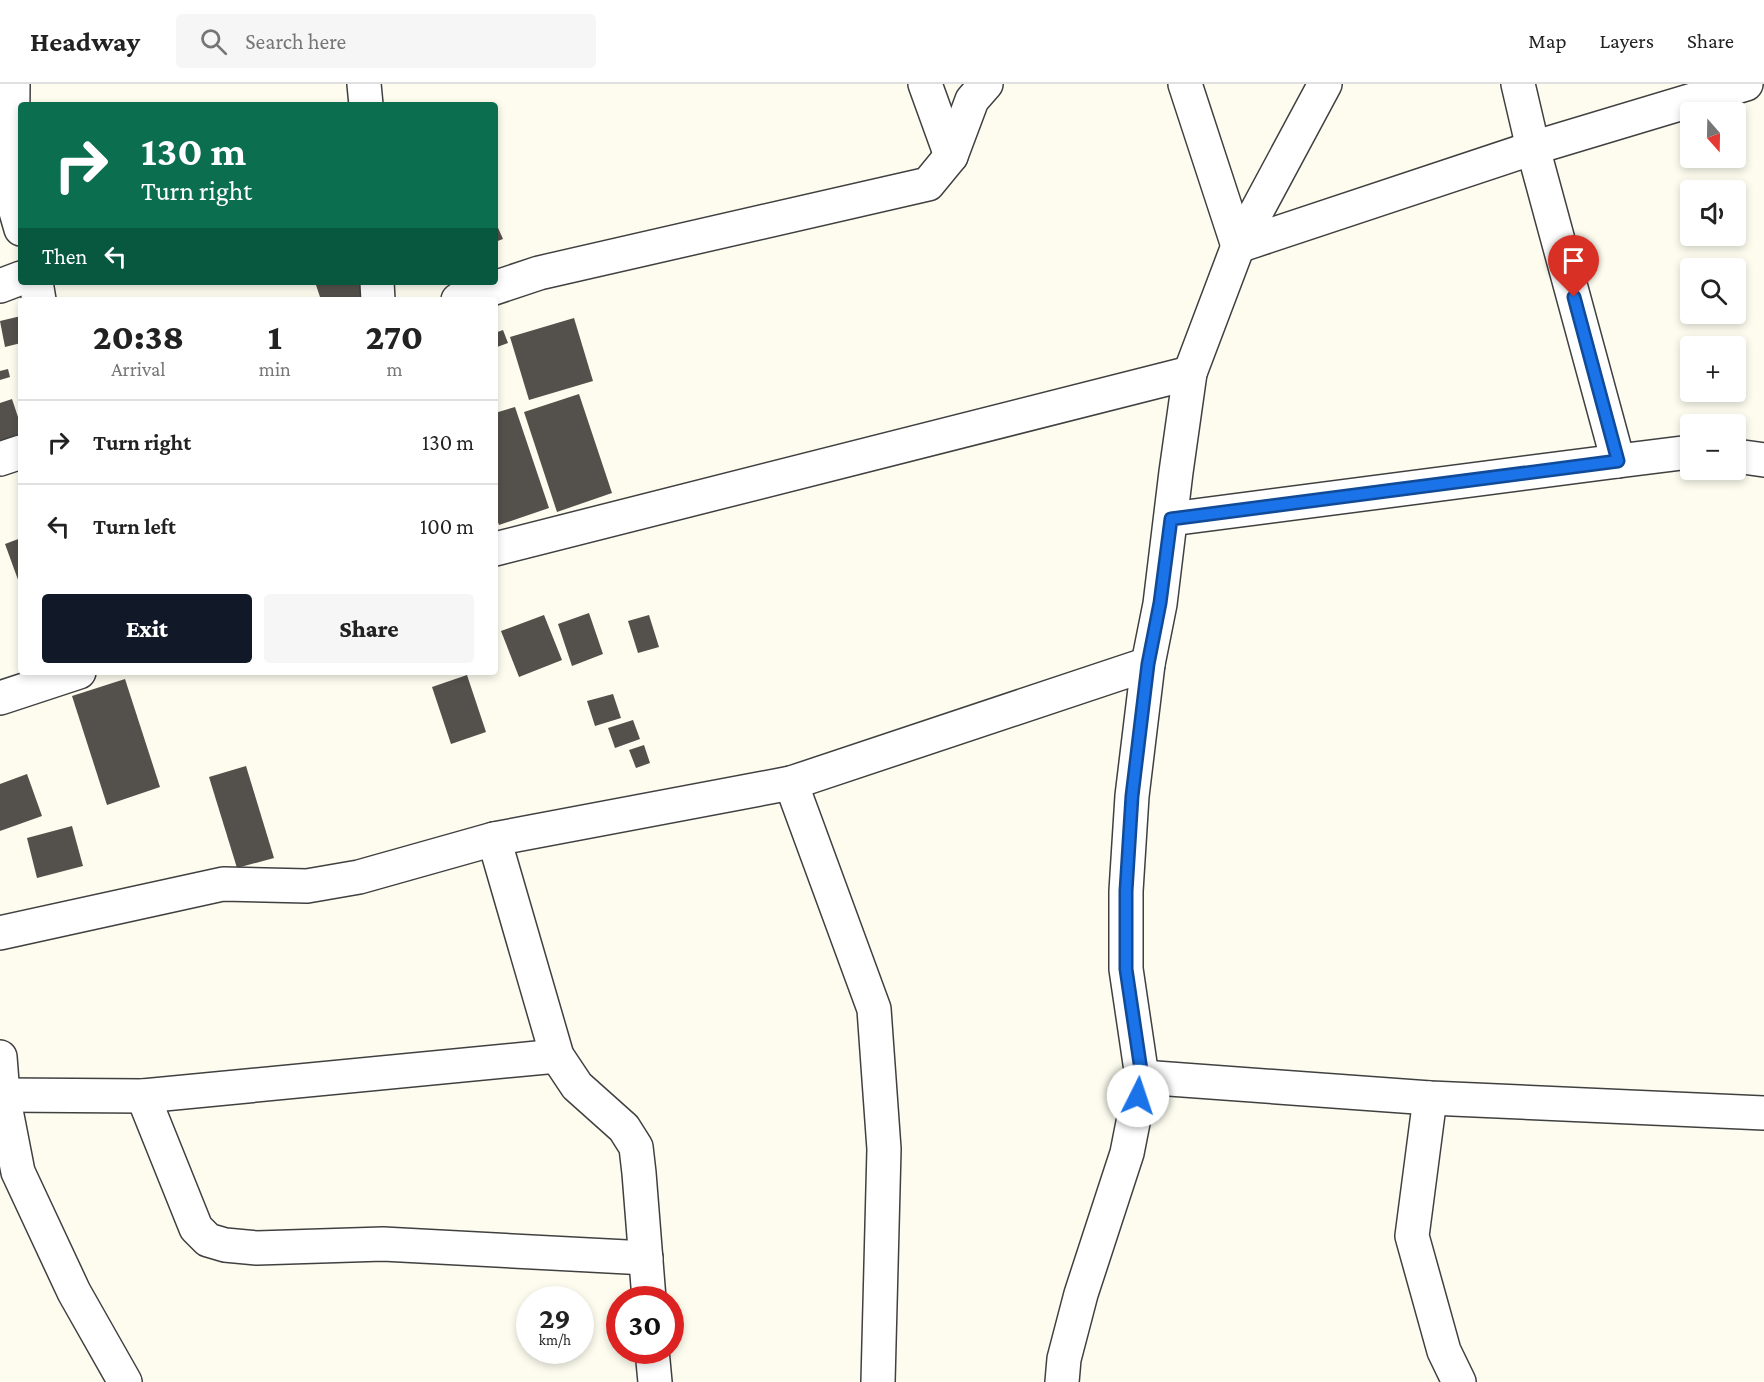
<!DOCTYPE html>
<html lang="en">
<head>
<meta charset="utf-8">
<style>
	body { margin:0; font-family:"Crimson Pro",serif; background:#f6f6f6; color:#222; height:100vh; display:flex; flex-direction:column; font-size:22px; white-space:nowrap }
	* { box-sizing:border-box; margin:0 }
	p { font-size:20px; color:#767676 }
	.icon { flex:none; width:33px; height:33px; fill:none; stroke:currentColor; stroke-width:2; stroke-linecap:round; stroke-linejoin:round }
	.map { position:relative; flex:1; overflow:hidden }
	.sheet { position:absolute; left:18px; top:213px; width:480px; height:378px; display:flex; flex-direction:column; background:#fff; border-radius:6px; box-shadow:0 3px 9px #0003 }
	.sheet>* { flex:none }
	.guide { position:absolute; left:18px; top:18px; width:480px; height:183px; border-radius:6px; box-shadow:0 3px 9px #0003; background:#0b6e4f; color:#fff; overflow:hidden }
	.needle { width:39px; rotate:160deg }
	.buttons { position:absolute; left:1680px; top:18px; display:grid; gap:12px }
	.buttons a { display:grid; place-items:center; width:66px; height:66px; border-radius:6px; background:#fff; box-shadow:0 3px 9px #0003; font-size:30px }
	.speed { position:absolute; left:516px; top:1202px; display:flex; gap:12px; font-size:30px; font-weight:700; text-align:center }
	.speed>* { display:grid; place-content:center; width:78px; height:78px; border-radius:50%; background:#fff; box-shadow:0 3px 9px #0003; line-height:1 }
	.speed small { font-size:15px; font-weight:400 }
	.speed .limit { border:9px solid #d22; background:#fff; color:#111 }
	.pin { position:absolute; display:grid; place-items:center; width:51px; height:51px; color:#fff; margin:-62px -26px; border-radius:50% 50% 50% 0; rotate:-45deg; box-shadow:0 0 6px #0007 }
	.pin .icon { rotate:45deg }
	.me { position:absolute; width:66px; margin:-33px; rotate:4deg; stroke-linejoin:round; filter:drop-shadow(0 0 4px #0008) }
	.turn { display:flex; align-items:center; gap:21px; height:126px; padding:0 24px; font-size:27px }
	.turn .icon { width:78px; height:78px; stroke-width:2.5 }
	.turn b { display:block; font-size:42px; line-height:51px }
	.then { display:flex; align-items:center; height:57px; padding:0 24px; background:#0003; gap:12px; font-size:22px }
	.eta { display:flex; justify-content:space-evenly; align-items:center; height:102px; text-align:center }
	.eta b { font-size:36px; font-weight:800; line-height:42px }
	.primary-button { display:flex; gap:12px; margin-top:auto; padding:12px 24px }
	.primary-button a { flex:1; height:69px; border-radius:6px; background:#111827; color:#fff; font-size:24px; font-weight:800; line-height:69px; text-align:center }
	.primary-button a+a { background:#f6f6f6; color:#222 }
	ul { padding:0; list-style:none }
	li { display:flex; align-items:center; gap:18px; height:84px; padding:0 24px; border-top:2px solid #e0e0e0 }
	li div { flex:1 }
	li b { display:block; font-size:22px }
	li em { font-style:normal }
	header { display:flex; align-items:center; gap:36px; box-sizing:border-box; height:84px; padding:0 30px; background:#fff; border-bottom:2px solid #e0e0e0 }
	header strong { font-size:28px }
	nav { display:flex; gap:33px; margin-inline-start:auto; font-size:21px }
	.search { width:420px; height:54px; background:#f6f6f6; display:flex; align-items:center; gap:15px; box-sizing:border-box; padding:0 21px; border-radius:6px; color:#767676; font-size:22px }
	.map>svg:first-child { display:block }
</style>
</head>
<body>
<header>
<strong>Headway</strong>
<div class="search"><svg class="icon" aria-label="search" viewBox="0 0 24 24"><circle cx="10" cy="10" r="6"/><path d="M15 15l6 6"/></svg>Search here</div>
<nav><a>Map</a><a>Layers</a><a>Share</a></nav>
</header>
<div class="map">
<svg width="1764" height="1298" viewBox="0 0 1764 1298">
	<rect width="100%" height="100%" fill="#fdfcef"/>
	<g fill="#54504b">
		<path d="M495 137 503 155 495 158Z"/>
		<path d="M315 198H359L365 216H321Z"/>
		<path d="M21 232V259L5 263 0 237Z"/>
		<path d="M574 234 593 297 529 316 510 253Z"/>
		<path d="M503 246 508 259 497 263 495 257V249Z"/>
		<path d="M8 285 10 293 0 296V287Z"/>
		<path d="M579 310 612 409 557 428 524 328Z"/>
		<path d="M12 315 21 342V355L0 362V319Z"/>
		<path d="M515 323 549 424 499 441 495 430V329Z"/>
		<path d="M21 454V504L5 460Z"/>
		<path d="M589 529 603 570 572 582 558 540Z"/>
		<path d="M544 531 562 576 519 593 501 547Z"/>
		<path d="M649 531 659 563 638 569 628 537Z"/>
		<path d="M467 591 486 648 451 660 432 603Z"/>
		<path d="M125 595 160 703 107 721 72 612Z"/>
		<path d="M613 610 621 634 595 642 587 617Z"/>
		<path d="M633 636 640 655 615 664 608 644Z"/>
		<path d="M644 661 650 679 636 684 629 666Z"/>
		<path d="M246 682 274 774 237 784 209 693Z"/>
		<path d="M27 690 42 732 0 747V700Z"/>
		<path d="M72 742 83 782 37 794 27 754Z"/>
	</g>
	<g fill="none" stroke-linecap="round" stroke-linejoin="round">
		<g stroke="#404040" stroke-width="36">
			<g id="minor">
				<path d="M13 0 12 114 21 145"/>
				<path d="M364 0 366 21"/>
				<path d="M925 0 951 72"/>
				<path d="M1185 0 1238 162 1533 64 1746 0"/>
				<path d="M1518 0 1533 64 1618 377 1690 368"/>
				<path d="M36 198 39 216"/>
				<path d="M377 198 378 216"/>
				<path d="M0 202 21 194"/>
				<path d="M458 216 539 189 928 100 951 72 972 16 986 0"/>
				<path d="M1736 372 1764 376"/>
				<path d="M0 375 21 368"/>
				<path d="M1171 435 1618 377"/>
				<path d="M495 465 1190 289"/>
				<path d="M0 614 79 588"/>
				<path d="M791 699 874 925 884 1065 878 1298"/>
				<path d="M494 755 557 972 577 1002 624 1044 636 1063 639 1089 649 1215"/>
				<path d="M0 849 223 800 307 802 359 793 494 755 791 699 1148 580"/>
				<path d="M0 973 3 1011 18 1088 74 1208 125 1298"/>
				<path d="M1142 993 1430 1014 1764 1029"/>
				<path d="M3 1011 143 1012 557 972"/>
				<path d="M143 1012 196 1144 208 1156 225 1161 257 1164 383 1160 646 1174"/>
				<path d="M1430 1014 1412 1152 1444 1267 1459 1298"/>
				<path d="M652 1266 655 1298"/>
				<path d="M1062 1298 1064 1275 1081 1210 1127 1069 1142 993 1126 885V807L1132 712 1148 580 1160 520 1176 388 1190 289 1238 162 1325 0"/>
			</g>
		</g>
		<use href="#minor" stroke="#fff" stroke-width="33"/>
	</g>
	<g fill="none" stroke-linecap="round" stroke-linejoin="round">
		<g stroke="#114b97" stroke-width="15">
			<path id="route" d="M1138 1012 1142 993 1126 885V807L1132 712 1148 580 1160 519 1171 435 1618 377 1574 213"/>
		</g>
		<use href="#route" stroke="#1a73e8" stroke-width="10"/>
	</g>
</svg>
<div class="buttons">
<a><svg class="needle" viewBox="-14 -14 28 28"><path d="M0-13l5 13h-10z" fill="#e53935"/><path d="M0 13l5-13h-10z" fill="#767676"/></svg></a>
<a><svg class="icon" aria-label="sound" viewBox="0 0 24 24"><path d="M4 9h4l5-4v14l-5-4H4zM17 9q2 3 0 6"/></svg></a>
<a><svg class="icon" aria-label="search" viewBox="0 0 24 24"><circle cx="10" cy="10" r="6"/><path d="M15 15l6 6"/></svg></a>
<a>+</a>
<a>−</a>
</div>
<div class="speed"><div>29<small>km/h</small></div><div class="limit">30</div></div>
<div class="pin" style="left:1574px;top:213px;background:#d93025"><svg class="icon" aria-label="arrive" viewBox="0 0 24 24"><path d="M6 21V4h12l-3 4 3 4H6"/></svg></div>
<svg class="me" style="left:1138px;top:1012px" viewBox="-20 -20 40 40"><circle r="19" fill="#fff"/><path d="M0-13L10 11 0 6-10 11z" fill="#1a73e8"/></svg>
<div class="guide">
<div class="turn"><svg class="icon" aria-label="right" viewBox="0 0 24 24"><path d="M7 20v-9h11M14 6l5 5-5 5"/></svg><div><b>130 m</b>Turn right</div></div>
<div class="then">Then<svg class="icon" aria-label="left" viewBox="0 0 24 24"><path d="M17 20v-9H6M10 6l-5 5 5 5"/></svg></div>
</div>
<section class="sheet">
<div class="eta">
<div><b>20:38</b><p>Arrival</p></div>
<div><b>1</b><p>min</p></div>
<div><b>270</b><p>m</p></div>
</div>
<ul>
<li><svg class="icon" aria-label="right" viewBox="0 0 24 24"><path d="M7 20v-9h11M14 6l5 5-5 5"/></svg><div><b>Turn right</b></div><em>130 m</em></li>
<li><svg class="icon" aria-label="left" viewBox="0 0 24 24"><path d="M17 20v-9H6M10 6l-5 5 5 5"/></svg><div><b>Turn left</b></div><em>100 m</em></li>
</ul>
<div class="primary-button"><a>Exit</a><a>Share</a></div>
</section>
</div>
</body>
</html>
